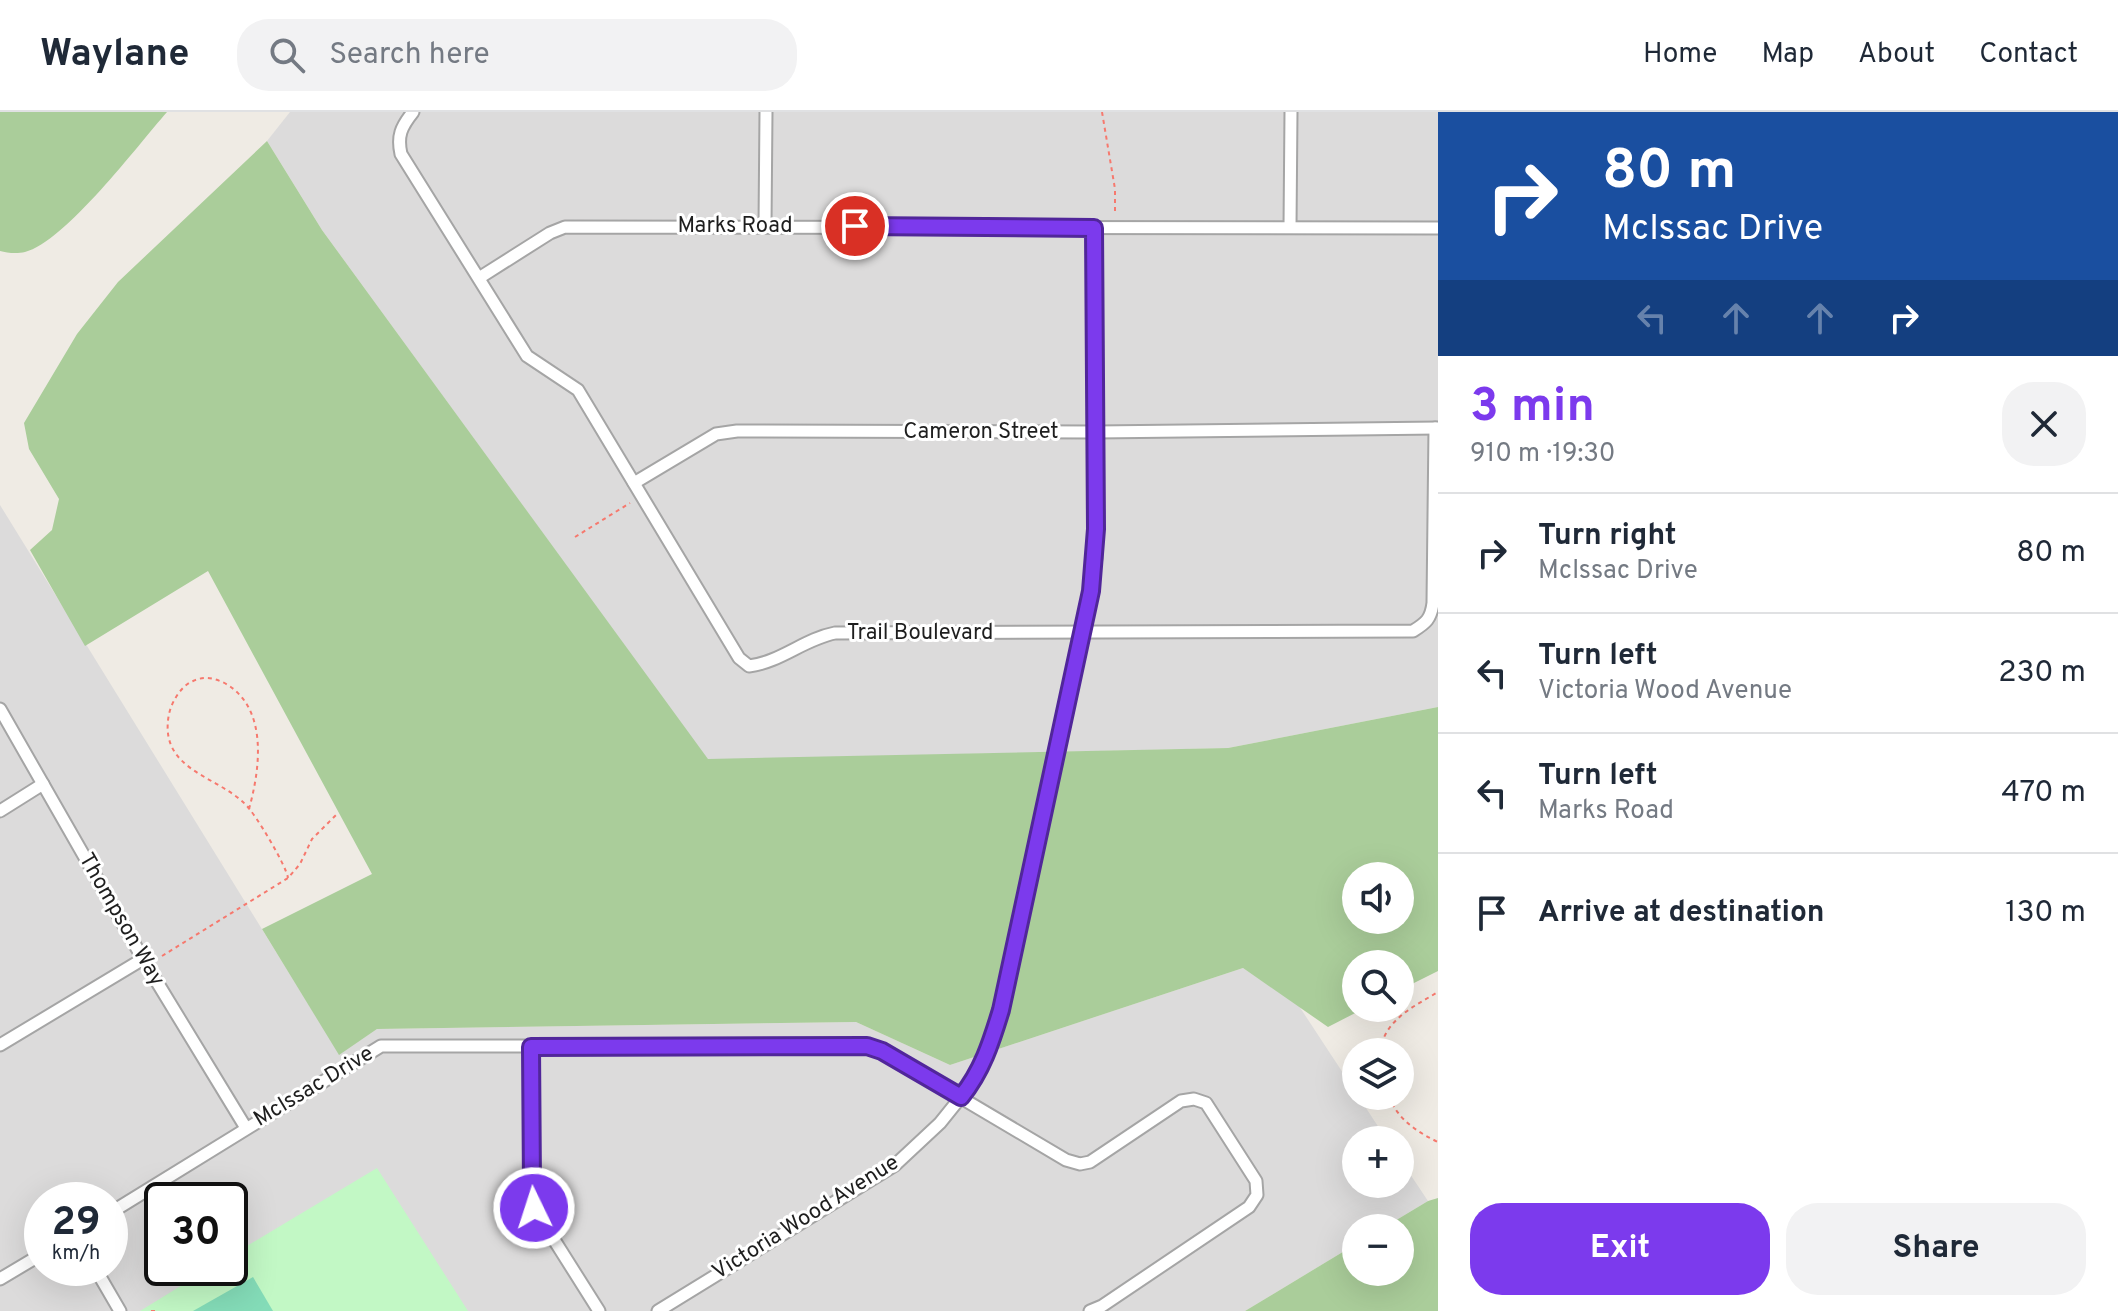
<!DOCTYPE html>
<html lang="en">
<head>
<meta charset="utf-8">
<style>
	body { margin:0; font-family:Overpass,sans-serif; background:#f2f2f3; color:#1f2937; height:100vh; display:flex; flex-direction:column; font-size:30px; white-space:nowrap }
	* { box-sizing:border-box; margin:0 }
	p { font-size:26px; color:#747a83 }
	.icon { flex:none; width:44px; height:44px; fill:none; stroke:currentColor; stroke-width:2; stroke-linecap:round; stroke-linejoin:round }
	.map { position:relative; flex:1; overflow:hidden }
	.sheet { display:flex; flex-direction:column; background:#fff; width:680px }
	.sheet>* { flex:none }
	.hud { background:#1a4fa0; color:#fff; overflow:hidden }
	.tools { position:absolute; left:1342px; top:750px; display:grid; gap:16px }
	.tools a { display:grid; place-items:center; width:72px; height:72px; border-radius:50%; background:#fff; box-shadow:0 8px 32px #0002; font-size:40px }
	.speed { position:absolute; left:24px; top:1070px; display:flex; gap:16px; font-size:40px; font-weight:700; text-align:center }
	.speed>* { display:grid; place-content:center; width:104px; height:104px; border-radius:50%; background:#fff; box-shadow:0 8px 32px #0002; line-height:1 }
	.speed small { font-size:20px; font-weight:400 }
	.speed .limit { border:4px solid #111; border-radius:12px; background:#fff; color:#111 }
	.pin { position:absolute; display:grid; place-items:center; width:68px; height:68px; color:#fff; margin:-34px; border:4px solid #fff; border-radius:50%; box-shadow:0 2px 8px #0007 }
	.me { position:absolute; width:88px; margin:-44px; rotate:356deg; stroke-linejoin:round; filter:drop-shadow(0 0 6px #0008) }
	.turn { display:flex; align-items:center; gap:28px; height:168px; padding:0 32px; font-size:36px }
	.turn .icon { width:104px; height:104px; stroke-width:2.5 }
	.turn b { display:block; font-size:56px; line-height:68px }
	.lanes { display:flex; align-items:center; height:76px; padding:0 32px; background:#0003; justify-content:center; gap:40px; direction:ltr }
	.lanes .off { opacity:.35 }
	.round { display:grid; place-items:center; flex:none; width:84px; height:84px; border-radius:32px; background:#f2f2f3 }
	.headline { display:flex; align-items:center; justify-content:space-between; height:136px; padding:0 32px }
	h1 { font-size:48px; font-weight:700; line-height:60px; color:#7c3aed }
	.cta { display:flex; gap:16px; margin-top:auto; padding:16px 32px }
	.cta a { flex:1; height:92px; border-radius:32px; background:#7c3aed; color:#fff; font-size:32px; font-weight:700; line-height:92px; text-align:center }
	.cta a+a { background:#f2f2f3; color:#1f2937 }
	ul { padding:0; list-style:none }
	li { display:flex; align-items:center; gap:24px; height:120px; padding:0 32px; border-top:2px solid #e0e1e3 }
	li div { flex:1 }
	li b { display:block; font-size:30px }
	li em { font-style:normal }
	header { display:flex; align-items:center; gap:48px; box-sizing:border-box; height:112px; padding:0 40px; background:#fff; border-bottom:2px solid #e0e1e3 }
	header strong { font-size:38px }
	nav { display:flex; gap:44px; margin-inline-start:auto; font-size:28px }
	.search { width:560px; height:72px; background:#f2f2f3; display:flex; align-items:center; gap:20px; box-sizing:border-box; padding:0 28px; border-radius:32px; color:#747a83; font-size:30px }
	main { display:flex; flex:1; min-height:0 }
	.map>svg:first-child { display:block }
</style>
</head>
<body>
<header>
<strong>Waylane</strong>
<div class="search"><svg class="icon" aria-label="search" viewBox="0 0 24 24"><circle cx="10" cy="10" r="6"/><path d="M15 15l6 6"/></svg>Search here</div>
<nav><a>Home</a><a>Map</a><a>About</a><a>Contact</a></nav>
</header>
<main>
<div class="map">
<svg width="1438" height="1199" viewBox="0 0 1438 1199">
	<rect width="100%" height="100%" fill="#efebe4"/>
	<g fill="#dcdbdb" fill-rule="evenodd">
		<path d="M290 0H1438V595L1228 636 708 648 322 118 267 29Z"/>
		<path d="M0 393 339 942 377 917 856 910 950 953 1243 856 1299 894 1387 1028H1356V1072H1400V1047L1428 1089 1383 1116H1356V1132L1245 1199H0ZM42 1088H110V1156H42ZM162 1088H230V1156H162Z"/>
	</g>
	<g fill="#aacd9a" fill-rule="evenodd">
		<path d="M0 0H167C138 33 65 130 25 140 17 142 7 141 0 139Z"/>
		<path d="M267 29 322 118 708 647 1228 636 1438 595V859L1400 878V852H1356V896H1365L1328 915 1243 856 950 953 856 910 377 917 339 943 262 817 372 762 208 459 85 534 30 438 52 418 59 387 29 337 24 311 77 222 118 170ZM1356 764H1400V808H1356Z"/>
		<path d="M1438 1086V1199H1245L1356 1132V1160H1400V1116H1383L1428 1089Z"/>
	</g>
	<path fill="#c2f8c5" d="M377 1056 468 1199H140L210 1156H230V1144Z"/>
	<path fill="#84dcb8" d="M253 1165 273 1199H193Z"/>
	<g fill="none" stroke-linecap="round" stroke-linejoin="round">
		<g stroke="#a5a5a5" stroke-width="15">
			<g id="minor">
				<path d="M413 0C401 15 397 24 401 42L527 244 578 278 739 546 749 554C781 550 804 527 835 521L1413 519C1426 511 1431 507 1433 491L1435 316"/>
				<path d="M765 113 766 0"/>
				<path d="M1290 115 1291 0"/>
				<path d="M479 166 550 121 565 115 1438 116"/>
				<path d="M634 371 716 322 737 319 1096 320 1438 316"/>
				<path d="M0 597 143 847 246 1016"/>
				<path d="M0 699 43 672"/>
				<path d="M0 933 143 847"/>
				<path d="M531 935 534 1096 599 1199"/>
				<path d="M110 1101 381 934H867L882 939 1066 1048 1080 1052 1090 1050 1181 989 1194 987 1206 991 1256 1069 1257 1083 1249 1095 1102 1194 1090 1199"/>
				<path d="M95 1156 120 1199"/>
				<path d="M0 1167 42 1142"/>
				<path d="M658 1199 895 1053 940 1011 973 970 986 946 1001 898 1083 521 1096 446 1094 116"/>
			</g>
		</g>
		<g stroke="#f6796e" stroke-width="2" stroke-dasharray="4 4" stroke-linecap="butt">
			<path d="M1102 0 1115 77V103"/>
			<path d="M575 425 630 391"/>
			<path d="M249 697C260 657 268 599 228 573 218 567 205 563 193 569 181 574 172 589 169 602 158 658 216 663 245 692 255 701 286 753 288 766"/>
			<path d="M162 844 288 766 300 752 312 727 337 702"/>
			<path d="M1380 940C1384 908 1413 895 1438 880"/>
			<path d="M1389 984C1397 1007 1417 1020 1438 1030"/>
			<path d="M151 1199H157"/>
		</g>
		<use href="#minor" stroke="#fff" stroke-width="11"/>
	</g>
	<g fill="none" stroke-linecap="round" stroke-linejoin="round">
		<g stroke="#51269a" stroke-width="20">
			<path id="route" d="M534 1096 532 1074 531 935 867 934 882 939 961 985C982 959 991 931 1001 898L1091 479 1096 417 1094 116 855 114"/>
		</g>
		<use href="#route" stroke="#7c3aed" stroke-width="14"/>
	</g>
	<g text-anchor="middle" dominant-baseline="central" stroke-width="6" stroke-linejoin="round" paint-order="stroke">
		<g font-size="22" fill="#1e1e1e" stroke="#fff">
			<text x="735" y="114">Marks Road</text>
			<text x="981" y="320">Cameron Street</text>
			<text x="920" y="521">Trail Boulevard</text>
			<text transform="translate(121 808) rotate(60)">Thompson Way</text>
			<text transform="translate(314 975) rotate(-31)">McIssac Drive</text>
			<text transform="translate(806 1106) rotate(-32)">Victoria Wood Avenue</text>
		</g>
	</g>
</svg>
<div class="tools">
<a><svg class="icon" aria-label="sound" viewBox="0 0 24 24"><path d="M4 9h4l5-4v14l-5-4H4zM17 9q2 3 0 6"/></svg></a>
<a><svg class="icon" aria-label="search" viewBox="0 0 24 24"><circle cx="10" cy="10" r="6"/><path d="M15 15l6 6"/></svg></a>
<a><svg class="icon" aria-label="layers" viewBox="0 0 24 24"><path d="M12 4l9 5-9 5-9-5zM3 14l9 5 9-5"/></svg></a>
<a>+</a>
<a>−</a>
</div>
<div class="speed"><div>29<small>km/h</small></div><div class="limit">30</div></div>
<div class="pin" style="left:855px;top:114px;background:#d93025"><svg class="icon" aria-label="arrive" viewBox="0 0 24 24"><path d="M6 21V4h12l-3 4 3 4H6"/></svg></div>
<svg class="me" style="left:534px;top:1096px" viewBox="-20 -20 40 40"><circle r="17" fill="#7c3aed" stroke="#fff" stroke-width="3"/><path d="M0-11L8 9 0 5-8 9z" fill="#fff"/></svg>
</div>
<section class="sheet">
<div class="hud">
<div class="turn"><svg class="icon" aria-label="right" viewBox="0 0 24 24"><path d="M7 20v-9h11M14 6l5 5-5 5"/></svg><div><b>80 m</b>McIssac Drive</div></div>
<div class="lanes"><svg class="icon off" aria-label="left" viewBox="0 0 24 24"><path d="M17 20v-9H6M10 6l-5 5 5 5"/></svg><svg class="icon off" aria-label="ahead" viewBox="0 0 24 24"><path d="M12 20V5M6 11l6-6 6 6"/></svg><svg class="icon off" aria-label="ahead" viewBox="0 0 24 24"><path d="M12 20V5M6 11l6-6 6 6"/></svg><svg class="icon" aria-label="right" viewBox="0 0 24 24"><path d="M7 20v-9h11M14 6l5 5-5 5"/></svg></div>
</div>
<div class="headline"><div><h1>3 min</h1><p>910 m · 19:30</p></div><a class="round"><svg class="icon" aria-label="close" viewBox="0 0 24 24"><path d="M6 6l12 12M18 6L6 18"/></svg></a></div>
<ul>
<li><svg class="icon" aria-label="right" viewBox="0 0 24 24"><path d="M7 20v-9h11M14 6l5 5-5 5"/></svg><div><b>Turn right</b><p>McIssac Drive</p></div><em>80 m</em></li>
<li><svg class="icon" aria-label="left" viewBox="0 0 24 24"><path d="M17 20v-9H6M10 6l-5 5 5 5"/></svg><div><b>Turn left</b><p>Victoria Wood Avenue</p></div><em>230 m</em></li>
<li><svg class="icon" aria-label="left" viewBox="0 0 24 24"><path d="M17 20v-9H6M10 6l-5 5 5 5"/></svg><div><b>Turn left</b><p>Marks Road</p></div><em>470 m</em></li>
<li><svg class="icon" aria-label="arrive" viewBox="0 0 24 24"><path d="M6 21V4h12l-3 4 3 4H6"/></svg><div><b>Arrive at destination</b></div><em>130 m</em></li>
</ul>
<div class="cta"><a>Exit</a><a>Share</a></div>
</section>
</main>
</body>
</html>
